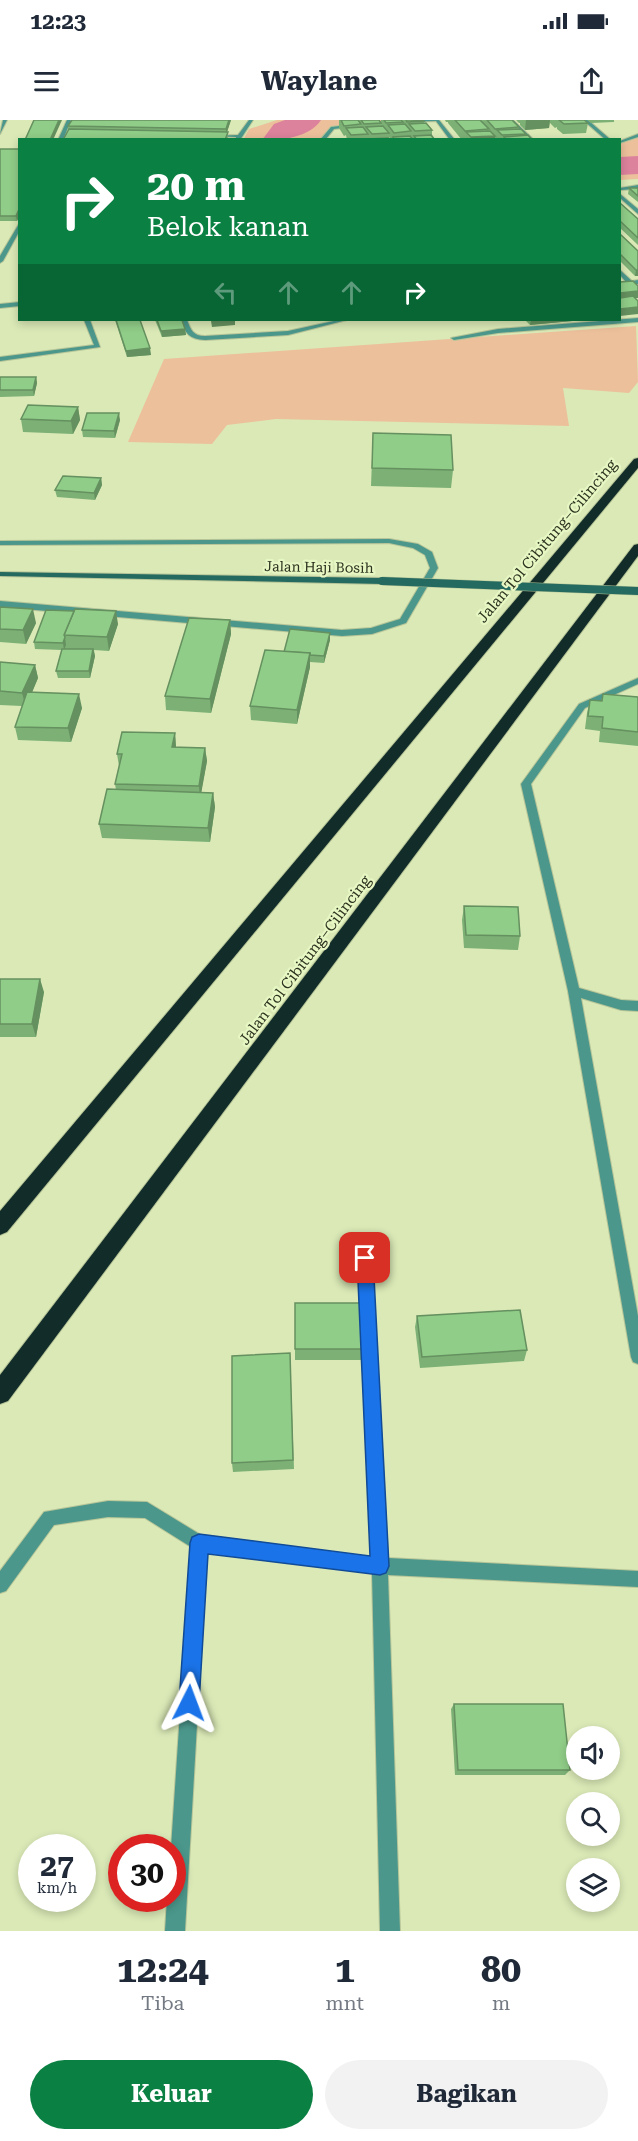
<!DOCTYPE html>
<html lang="id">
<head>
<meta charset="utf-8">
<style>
	body { margin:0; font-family:"Roboto Serif",serif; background:#f2f2f3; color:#1f2937; height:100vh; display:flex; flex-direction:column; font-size:22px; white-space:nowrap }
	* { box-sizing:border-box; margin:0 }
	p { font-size:20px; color:#747a83 }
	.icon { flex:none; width:33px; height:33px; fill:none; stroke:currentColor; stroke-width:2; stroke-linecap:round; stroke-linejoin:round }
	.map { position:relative; height:1811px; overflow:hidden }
	.details { display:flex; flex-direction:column; background:#fff; flex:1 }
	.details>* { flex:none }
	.banner { position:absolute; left:18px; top:18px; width:603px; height:183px; border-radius:0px; box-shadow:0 3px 9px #0003; background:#0b8043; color:#fff; overflow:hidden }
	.controls { position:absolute; left:566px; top:1606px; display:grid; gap:12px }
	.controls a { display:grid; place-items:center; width:54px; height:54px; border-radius:50%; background:#fff; box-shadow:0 3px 9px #0003; font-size:30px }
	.speed { position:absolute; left:18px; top:1714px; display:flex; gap:12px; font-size:30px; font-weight:700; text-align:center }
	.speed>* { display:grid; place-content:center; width:78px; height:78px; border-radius:50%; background:#fff; box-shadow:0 3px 9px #0003; line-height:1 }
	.speed small { font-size:15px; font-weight:400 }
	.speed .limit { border:9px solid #d22; background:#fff; color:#111 }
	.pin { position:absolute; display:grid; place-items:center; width:51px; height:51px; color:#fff; margin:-26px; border-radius:12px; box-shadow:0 3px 9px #0006 }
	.me { position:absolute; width:66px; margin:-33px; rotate:3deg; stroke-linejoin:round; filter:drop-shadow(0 0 4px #0008) }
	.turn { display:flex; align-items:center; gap:21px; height:126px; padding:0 30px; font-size:27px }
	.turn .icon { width:78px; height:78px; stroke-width:2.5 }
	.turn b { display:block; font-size:42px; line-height:51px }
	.lanes { display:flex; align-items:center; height:57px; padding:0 30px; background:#0003; justify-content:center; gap:30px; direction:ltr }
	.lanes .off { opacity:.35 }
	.eta { display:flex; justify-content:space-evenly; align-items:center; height:102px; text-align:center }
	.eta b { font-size:36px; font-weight:700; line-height:42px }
	.primary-button { display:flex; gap:12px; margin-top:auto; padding:12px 30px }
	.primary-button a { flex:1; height:69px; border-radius:36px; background:#0b8043; color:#fff; font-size:24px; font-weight:700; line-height:69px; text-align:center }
	.primary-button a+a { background:#f2f2f3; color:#1f2937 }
	.status { display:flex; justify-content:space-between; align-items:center; height:42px; padding:0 30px; background:#fff; direction:ltr }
	.status svg { height:16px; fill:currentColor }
	header { display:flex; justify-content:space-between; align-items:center; height:78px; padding:0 30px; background:#fff; font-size:27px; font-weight:700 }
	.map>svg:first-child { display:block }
</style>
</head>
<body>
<div class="status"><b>12:23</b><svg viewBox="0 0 49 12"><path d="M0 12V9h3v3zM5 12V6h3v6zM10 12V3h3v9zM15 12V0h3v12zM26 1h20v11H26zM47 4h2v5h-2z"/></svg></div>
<header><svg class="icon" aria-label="menu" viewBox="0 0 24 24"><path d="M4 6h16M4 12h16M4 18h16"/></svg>Waylane<svg class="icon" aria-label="share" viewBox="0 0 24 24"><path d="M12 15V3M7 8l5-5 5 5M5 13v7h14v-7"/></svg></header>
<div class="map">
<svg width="638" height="1811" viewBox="0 0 638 1811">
	<rect width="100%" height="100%" fill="#dae9b6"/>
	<g fill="#ecc09b">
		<path d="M277 0H437L333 8 323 19 243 20 249 9Z"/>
		<path d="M638 15V59L620 60V22Z"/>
		<path d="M636 206 638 262 629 273 563 268 569 306 276 299 227 305 212 324 128 322 164 239Z"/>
	</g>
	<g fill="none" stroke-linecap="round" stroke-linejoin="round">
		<g fill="#dc829c" fill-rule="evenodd">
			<path d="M285 0H321C309 18 282 20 262 20L274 4Z"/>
			<path d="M638 36V54L620 55V37Z"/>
		</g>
		<g stroke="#b7c598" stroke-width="2">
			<g id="street">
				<path d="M3 0H7L0 14Z"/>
				<path d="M67 0H71L63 20H58Z"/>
				<path d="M249 0H253L240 20H235L236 17 210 16 238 15Z"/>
				<path d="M417 0H439L455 20H450L436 1 406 2Z"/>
				<path d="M508 0H513L534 20H529Z"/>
				<path d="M583 0H588L611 20H606Z"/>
				<path d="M355 4 357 6 334 9 325 20H320L331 7Z"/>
				<path d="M638 14V17L620 23V21Z"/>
				<path d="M638 65V69L620 70V68Z"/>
				<path d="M620 74 638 89V94L620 78Z"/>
				<path d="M20 102V110L3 141 0 143V136Z"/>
				<path d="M620 150 632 161 638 160V164L620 166V162H626L620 155Z"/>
				<path d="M20 182V186L0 188V184Z"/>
				<path d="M638 198V202L498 213 454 220 451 218 498 209Z"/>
				<path d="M84 200H90L100 227 0 241V237L94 225Z"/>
				<path d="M181 200H187C191 210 193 216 205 216L288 211 338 200H347L288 215 205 220C190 219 185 214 181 200Z"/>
				<path d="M389 419 418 424 432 432 438 448 406 503 372 514 342 516 0 487V481L342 510 371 508 400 499 430 448 425 435 413 428 389 423 0 425V421Z"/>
				<path d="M638 558V564L585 588 531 664 579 868 621 880 638 881V891L621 890 581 878 638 1196V1244L633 1242 631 1237 568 871 521 664 579 584Z"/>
				<path d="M365 1132 370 1134 372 1138 388 1438 638 1451V1467L388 1455 400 1811H380L372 1453 207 1432 185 1811H165L167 1779H172V1728H171L191 1427 145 1398 108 1397 54 1405 6 1471 0 1473V1451L44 1392 108 1381 147 1382 201 1415 371 1437 358 1138 360 1134Z"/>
			</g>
		</g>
		<g stroke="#b7c598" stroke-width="2">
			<path id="secondary" d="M0 452 382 458 386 461 382 464 0 456Z"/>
		</g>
		<g stroke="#b7c598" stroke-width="2">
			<g id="highway">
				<path d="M638 338V348L7 1112 0 1115V1091L634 339Z"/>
				<path d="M638 424V436L8 1281 0 1284V1255L634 425Z"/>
			</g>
		</g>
		<use href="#street" fill="#4b978b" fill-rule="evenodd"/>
		<use href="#secondary" fill="#246a60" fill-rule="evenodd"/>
		<use href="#highway" fill="#122d29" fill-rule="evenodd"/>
		<g stroke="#b7c598" stroke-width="9" stroke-linecap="butt">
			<path id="secondary-bridge" d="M382 461 638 471"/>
		</g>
		<use href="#secondary-bridge" stroke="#246a60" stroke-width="8"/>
	</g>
	<g fill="#7cb075">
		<path d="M72 0H231L227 12 228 18 68 11V6Z"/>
		<path d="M339 0H358L359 2V0H379L381 2V0H423L424 3 432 10V15L435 20H391L389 17V20H347L346 15 344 16 339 8Z"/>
		<path d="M445 0H512L519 7V9L526 14V16L532 20H462L448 3V2H446Z"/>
		<path d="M516 0H584L588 3 586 13 563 14 557 9V7L555 8 550 3V1L549 8 525 10 520 5V3H519Z"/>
		<path d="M587 0H614V2L591 3Z"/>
		<path d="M0 29H20V95L17 101H0Z"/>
		<path d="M629 68H638V82L628 74Z"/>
		<path d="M620 83 638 99V125L620 108Z"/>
		<path d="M620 114 638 131V156H635L620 141Z"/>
		<path d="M115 200H140L151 235 127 237Z"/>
		<path d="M155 200H182L185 209 186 215 162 217Z"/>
		<path d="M525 200H583L530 205Z"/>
		<path d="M0 257H36L37 263 34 276 0 277Z"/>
		<path d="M78 287 80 300 73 314 23 312 21 299Z"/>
		<path d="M120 300 115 318 83 317 82 310Z"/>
		<path d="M373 313 453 350 451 368 371 366Z"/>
		<path d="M101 358 102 365 95 380 57 377 55 370Z"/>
		<path d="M0 487 36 503 26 524 0 522Z"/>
		<path d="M230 500 231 514 211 593 166 590 165 576Z"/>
		<path d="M118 504 109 531 94 530 95 536 90 558H58L56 551 62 530 35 529 34 522Z"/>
		<path d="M330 520 324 543 310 542V547L297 604 251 600 250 586 284 531Z"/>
		<path d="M0 542 35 545 38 558 32 572 82 588 71 622 18 620 15 607 22 586 0 585Z"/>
		<path d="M603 574 638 577V626L599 622 600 611 585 609 587 593 590 580 601 581Z"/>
		<path d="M175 613 176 627 205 628 207 641 201 672 213 673 215 687 210 722 102 718 99 704 116 670 115 664 119 646 117 634Z"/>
		<path d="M464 786 520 816 518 830 464 828 462 800Z"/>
		<path d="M0 859 44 872 36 917H0Z"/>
		<path d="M417 1196 527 1230 524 1241 420 1248 415 1207Z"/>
		<path d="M295 1229H366L365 1240H295Z"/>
		<path d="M290 1233 294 1349 233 1352 232 1343Z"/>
		<path d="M454 1584 570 1650 565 1655H455L451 1589Z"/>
	</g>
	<g fill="#65905f">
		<path d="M59 0H62L53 20H50Z"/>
		<path d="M229 0H231L226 15V9Z"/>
		<path d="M526 0H550L549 8 525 10Z"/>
		<path d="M495 16V20H471V17Z"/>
		<path d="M20 87V95L17 101 16 96Z"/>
		<path d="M636 150H638V156H635Z"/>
		<path d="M638 171V178L620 179V173Z"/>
		<path d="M638 187V194L620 196V189Z"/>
		<path d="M226 200H235V205L212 207 211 201Z"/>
		<path d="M250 200H268L250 201Z"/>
		<path d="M531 200H583L530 205Z"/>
		<path d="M185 209 186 215 162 217 161 211Z"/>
		<path d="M150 228 151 235 127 237 126 231Z"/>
		<path d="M36 257 37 263 34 276 33 270Z"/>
		<path d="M78 287 80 300 73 314 71 301Z"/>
		<path d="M119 293 120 300 115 318 114 311Z"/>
		<path d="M101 358 102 365 95 380 94 373Z"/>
		<path d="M33 489 36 503 26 524 23 510Z"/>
		<path d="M116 491 118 504 109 531 107 517Z"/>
		<path d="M230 500 231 514 211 593 210 579Z"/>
		<path d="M330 513V520L324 543V536Z"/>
		<path d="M65 517 66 525 64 530 63 523Z"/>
		<path d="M93 529 95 536 90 558 89 551Z"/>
		<path d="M310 533V547L297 604V590Z"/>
		<path d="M35 545 38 558 26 587 22 573Z"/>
		<path d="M79 574 82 588 71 622 68 608Z"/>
		<path d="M175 613 176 627H172Z"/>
		<path d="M205 628 207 641 200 680 199 666Z"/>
		<path d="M213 673 215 687 210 722 208 708Z"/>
		<path d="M40 859 44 872 36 917 32 904Z"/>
	</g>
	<g fill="#90cd88" stroke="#65905f" stroke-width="1.5">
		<path d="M34 0H59L50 20H25Z"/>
		<path d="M72 0H229L226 9 68 6Z"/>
		<path d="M341 0H358L361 4 344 6Z"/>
		<path d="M361 0H379L381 3 364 4Z"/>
		<path d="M384 0H401L403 2 386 3Z"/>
		<path d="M406 0H423L424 1 407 2Z"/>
		<path d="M455 0H480L489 9 465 11Z"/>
		<path d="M487 0H512L519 7 495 9Z"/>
		<path d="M559 0H584L588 3 564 4Z"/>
		<path d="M426 3 432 10 415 11 409 4Z"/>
		<path d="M405 4 411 11 394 13 388 5Z"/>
		<path d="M383 6 389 13 372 14 366 7Z"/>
		<path d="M363 7 368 14 351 15 346 8Z"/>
		<path d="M69 9 228 12 225 20H63Z"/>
		<path d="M521 9 526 14 502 15 497 10Z"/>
		<path d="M490 11 495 16 471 17 466 12Z"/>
		<path d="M431 15 435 20H417L414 16Z"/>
		<path d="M528 15 532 20H506L504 17Z"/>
		<path d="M410 16 413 20H394L393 17Z"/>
		<path d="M388 18 389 20H371L370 19Z"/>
		<path d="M0 29H20V87L16 96H0Z"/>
		<path d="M629 68H638V76Z"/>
		<path d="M620 83 638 99V118L620 101Z"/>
		<path d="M620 114 638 131V150H636L620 134Z"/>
		<path d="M633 161 638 166V171L620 173V162Z"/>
		<path d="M633 176 638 181V187L620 189V178Z"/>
		<path d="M116 200H140L150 228 126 231Z"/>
		<path d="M157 200H182L185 209 161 211Z"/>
		<path d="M0 257H36L33 270H0Z"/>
		<path d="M28 285 78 287 71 301 21 299Z"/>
		<path d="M87 293H119L114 311 82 310Z"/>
		<path d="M373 313 451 315 453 350 372 348Z"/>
		<path d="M63 356 101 358 94 373 55 370Z"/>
		<path d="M0 487 33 489 23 510 0 509Z"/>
		<path d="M75 489 116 491 107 517 64 515Z"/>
		<path d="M46 490 74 491 64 515 65 517 63 523 34 522Z"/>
		<path d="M189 498 230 500 210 579 165 576Z"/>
		<path d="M290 509 330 513 324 536 310 535V533L284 532Z"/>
		<path d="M62 529H93L89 551H56Z"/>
		<path d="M265 530 310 533 297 590 250 586Z"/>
		<path d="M0 542 35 545 22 573 0 571Z"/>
		<path d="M27 572 79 574 68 608 15 607Z"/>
		<path d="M603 574 638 577V612L602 608 603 597 588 596 590 580 602 581Z"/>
		<path d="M122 612 175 613 172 627 205 628 199 666 115 664 122 634H117Z"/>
		<path d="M107 669 213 673 208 708 99 704Z"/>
		<path d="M464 786 518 787 520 816 466 815Z"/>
		<path d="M0 859H40L32 904H0Z"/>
		<rect x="295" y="1183" width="71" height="46"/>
		<path d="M520 1190 527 1230 422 1237 417 1196Z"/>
		<path d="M290 1233 293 1340 232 1343V1236Z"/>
		<path d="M454 1584H563L570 1650H458Z"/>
	</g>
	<path fill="#1a73e8" stroke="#114b97" stroke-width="1.5" d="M365 1131 371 1133 373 1138 389 1446 386 1453 380 1455 208 1434 199 1583 196 1590 189 1593 182 1590 179 1583 190 1423 192 1417 199 1414 370 1436 357 1138 360 1133Z"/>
	<g text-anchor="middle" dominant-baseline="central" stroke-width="4.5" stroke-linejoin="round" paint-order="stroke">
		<g font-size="14" fill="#2d331f" stroke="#e7f7c3">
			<text transform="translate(319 447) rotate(1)">Jalan Haji Bosih</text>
		</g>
		<g font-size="15" fill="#2d331f" stroke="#e7f7c3">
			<text transform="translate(547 421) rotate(-50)">Jalan Tol Cibitung–Cilincing</text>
			<text transform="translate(305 840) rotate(-53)">Jalan Tol Cibitung–Cilincing</text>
		</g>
	</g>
</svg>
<div class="controls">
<a><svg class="icon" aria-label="sound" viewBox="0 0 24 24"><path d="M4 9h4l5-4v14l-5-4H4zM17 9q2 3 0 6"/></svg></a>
<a><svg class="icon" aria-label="search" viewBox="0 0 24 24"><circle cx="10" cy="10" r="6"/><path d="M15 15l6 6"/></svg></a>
<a><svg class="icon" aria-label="layers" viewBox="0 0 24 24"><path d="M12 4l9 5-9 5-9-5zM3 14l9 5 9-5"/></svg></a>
</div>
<div class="speed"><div>27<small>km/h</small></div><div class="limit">30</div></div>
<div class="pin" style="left:365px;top:1138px;background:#d93025"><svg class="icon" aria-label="arrive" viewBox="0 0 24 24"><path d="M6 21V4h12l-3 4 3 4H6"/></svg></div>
<svg class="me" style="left:189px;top:1583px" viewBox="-20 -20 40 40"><path d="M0-17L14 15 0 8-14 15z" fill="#1a73e8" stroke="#fff" stroke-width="4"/></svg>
<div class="banner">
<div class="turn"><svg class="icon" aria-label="right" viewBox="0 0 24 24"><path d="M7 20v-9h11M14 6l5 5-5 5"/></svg><div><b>20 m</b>Belok kanan</div></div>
<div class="lanes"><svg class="icon off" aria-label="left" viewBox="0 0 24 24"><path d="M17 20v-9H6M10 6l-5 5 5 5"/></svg><svg class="icon off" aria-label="ahead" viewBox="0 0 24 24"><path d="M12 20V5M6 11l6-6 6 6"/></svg><svg class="icon off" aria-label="ahead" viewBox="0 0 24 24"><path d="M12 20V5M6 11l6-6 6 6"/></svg><svg class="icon" aria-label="right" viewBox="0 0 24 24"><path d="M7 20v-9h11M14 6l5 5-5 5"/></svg></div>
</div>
</div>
<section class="details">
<div class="eta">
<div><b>12:24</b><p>Tiba</p></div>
<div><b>1</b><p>mnt</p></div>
<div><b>80</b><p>m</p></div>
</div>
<div class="primary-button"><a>Keluar</a><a>Bagikan</a></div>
</section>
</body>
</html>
